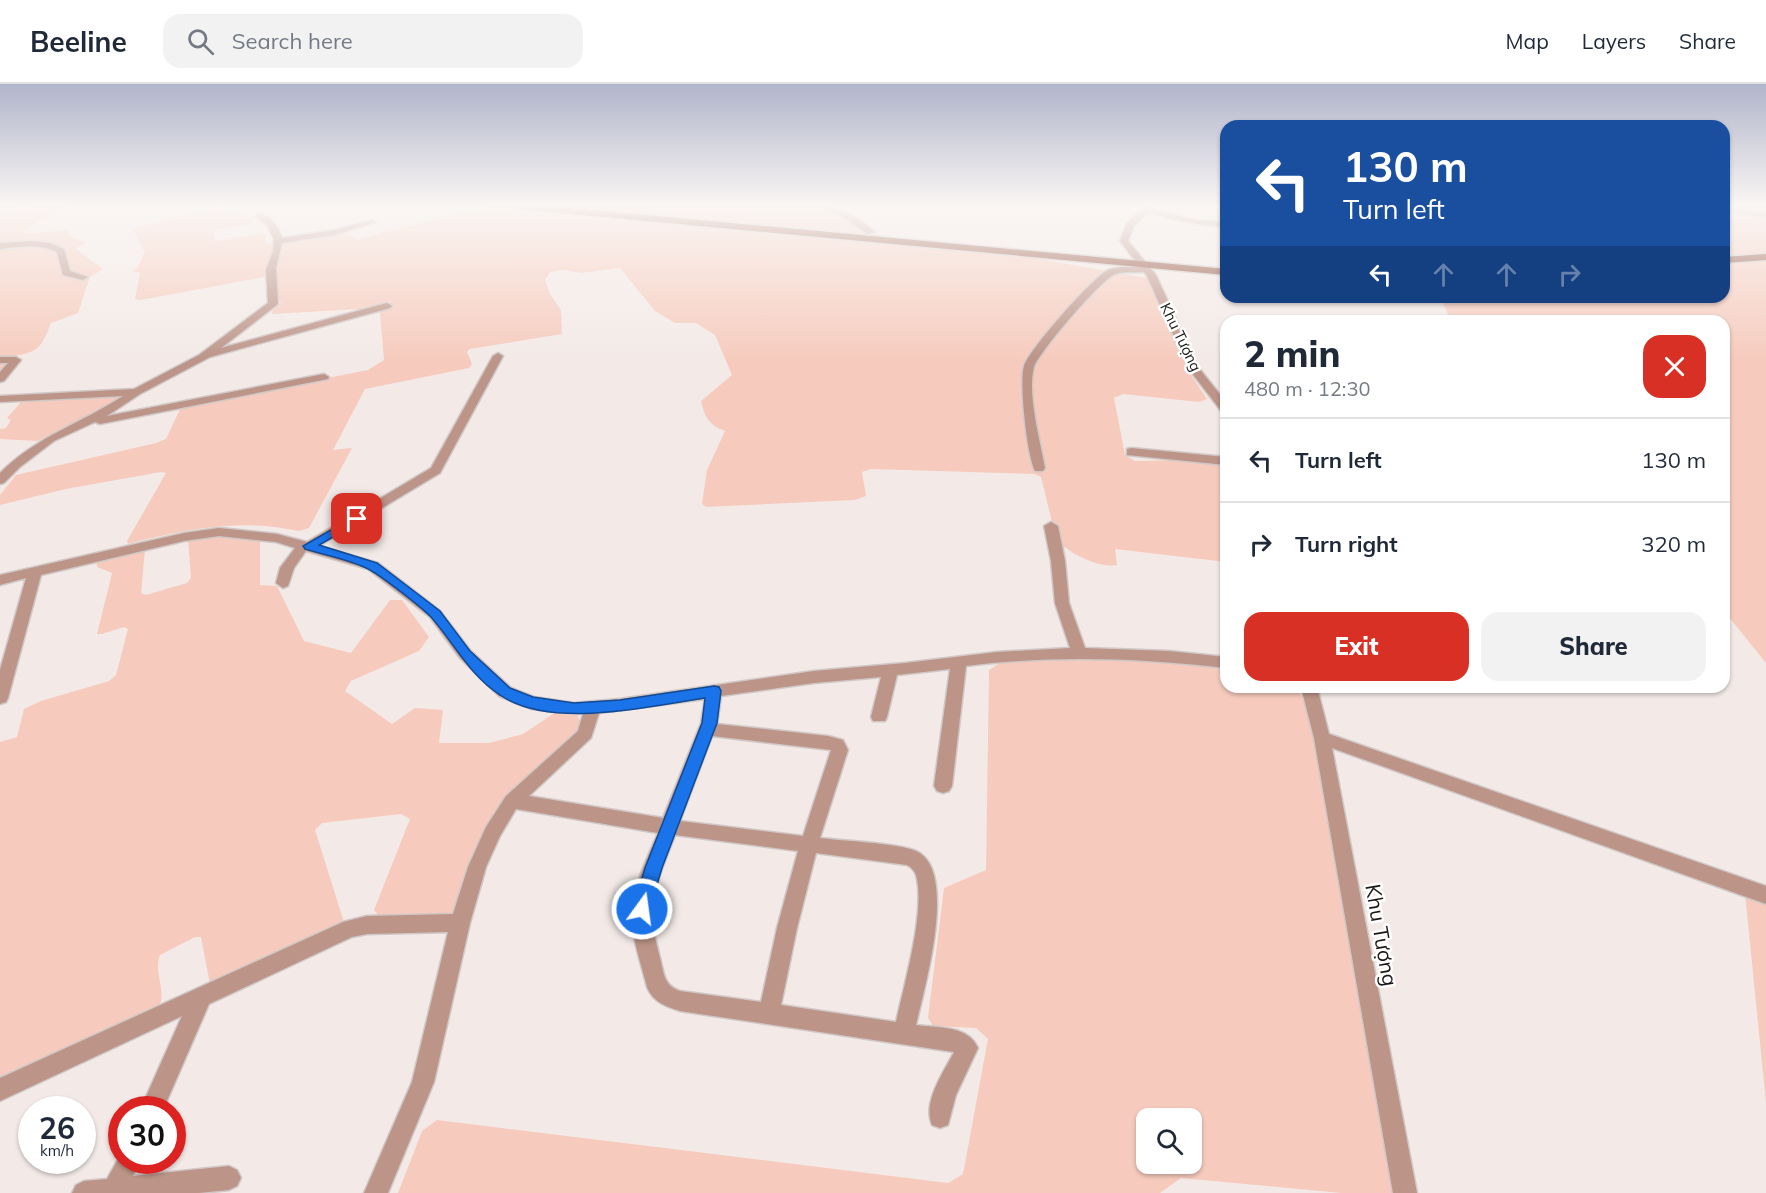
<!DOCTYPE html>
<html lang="en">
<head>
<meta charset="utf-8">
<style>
	body { margin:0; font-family:Mulish,sans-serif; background:#f2f2f3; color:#1f2937; height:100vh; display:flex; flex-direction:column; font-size:22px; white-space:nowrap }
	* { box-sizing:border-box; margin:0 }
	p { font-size:20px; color:#747a83 }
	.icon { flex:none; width:33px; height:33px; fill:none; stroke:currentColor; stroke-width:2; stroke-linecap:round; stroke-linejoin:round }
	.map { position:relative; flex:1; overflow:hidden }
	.side { position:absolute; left:1220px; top:231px; width:510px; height:378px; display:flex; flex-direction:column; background:#fff; border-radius:18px; box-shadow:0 2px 4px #0004 }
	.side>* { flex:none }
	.guide { position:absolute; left:1220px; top:36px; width:510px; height:183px; border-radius:18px; box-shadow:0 2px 4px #0004; background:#1a4fa0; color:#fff; overflow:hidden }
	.tools { position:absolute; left:1136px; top:1024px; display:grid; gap:12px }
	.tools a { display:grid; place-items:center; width:66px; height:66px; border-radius:12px; background:#fff; box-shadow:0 2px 4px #0004; font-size:30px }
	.speed { position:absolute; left:18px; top:1012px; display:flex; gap:12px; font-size:30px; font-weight:700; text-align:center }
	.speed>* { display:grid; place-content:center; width:78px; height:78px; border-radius:50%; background:#fff; box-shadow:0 2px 4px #0004; line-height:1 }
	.speed small { font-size:15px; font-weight:400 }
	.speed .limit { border:9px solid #d22; background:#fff; color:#111 }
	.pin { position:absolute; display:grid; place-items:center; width:51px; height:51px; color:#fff; margin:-26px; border-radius:12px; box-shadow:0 3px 9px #0006 }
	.me { position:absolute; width:66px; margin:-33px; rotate:14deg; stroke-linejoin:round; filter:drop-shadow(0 0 4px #0008) }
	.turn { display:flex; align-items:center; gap:21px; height:126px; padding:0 24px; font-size:27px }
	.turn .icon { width:78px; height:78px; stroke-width:2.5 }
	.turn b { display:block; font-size:42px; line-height:51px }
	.lanes { display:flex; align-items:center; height:57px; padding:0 24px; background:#0003; justify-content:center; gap:30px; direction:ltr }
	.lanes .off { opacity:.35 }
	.round { display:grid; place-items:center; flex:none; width:63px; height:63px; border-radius:18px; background:#f2f2f3 }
	.head { display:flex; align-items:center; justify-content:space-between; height:102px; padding:0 24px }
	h1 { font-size:36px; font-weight:800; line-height:45px }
	.button { display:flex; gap:12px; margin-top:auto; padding:12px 24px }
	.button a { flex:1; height:69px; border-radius:18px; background:#d93025; color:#fff; font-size:24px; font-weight:800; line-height:69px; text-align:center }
	.button a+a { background:#f2f2f3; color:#1f2937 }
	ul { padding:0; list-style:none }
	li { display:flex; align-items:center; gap:18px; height:84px; padding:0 24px; border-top:2px solid #e0e1e3 }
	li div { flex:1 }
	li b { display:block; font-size:22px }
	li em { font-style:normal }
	header { display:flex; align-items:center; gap:36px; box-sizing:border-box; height:84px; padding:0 30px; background:#fff; border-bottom:2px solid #e0e1e3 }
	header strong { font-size:28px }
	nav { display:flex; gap:33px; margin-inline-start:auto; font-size:21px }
	.search { width:420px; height:54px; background:#f2f2f3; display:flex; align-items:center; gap:15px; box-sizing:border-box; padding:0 21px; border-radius:18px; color:#747a83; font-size:22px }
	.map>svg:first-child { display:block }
</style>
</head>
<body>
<header>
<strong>Beeline</strong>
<div class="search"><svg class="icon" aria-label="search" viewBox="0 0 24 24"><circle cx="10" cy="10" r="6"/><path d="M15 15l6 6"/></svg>Search here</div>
<nav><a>Map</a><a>Layers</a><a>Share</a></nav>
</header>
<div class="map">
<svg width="1766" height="1109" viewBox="0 0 1766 1109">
	<rect width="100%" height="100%" fill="#f3eae7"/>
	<g fill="#f6cbbd" fill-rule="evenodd">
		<path d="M29 122H73L40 136 25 146V150L69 146 68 150 73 154 86 158 76 165 103 185 90 193 78 229 51 239C41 263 40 268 13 272L0 287V124Z"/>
		<path d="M223 122 253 136 247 141 214 147 215 157 265 149 266 160 340 148 359 155 486 122H812L840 130 859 146 867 150 981 165 1147 194 1151 199 1187 285 1207 315 1199 318 1123 310 1114 314 1125 371 1135 377 1182 376 1225 381 1226 478 1115 465 1117 481C1102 483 1088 477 1075 470 1068 466 1066 462 1058 462L1041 393 1035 390 871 385 862 388 866 412 855 416 706 423 702 420 707 386 725 347C709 341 705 334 701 317L732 291 715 251 696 239H675L655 227 620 184 581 189 563 186 550 188 545 196 550 210 561 226 562 250 470 265 467 268 472 280 469 284 365 305 333 366 352 364 309 444 299 447C240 434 185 445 128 460L127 457 166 389 161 388 66 405 0 421V411L16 391 156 359 166 355 181 323 368 286 384 276 380 229 360 225 272 230 273 225 281 219 277 214 274 191 141 216 135 215 140 189 133 187 138 183 145 168 132 144Z"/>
		<path d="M1724 122H1766V579L1724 527V237H1451L1440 213H1724Z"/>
		<path d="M123 312 122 316 57 349 37 357 0 355V345L6 344 11 336 7 334 21 318Z"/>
		<path d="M210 451 260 455V501L277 502 304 557 351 569 390 516H402L429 553 419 567 351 597 345 607 392 640 415 624 443 626 439 659H489L523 650 559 626 576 628 581 639 570 658 505 716 482 750 457 822 449 832 378 831 374 826 410 735 401 730 322 739 315 746 343 835 338 843 210 900 201 853H195L160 871C153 888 167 906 159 923L0 1001V658L17 653 24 625 41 617 109 597 116 591 128 545 124 543 102 550H97L112 489 97 483V477L145 465 141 509 146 511 187 499 191 494 188 456Z"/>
		<path d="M1078 573 1225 582 1226 603H1294C1314 620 1319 679 1324 706L1393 1109H1341L1181 1094 1160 1109H398L422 1047 437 1036 948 1099 963 1090 988 955 976 944 933 942 928 934 944 804 986 786 989 586 1003 577ZM1146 1035H1191V1080H1146Z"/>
		<path d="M1745 809 1766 816V1019Z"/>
	</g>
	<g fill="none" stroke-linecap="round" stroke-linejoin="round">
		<g stroke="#d0c8c6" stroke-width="3">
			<g id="minor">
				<path d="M0 122H17L0 125Z"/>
				<path d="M813 122C837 122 858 133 875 148L868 150 843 133Z"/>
				<path d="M1145 122H1154L1151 125 1196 136 1226 138V143L1196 140 1147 129 1134 142 1128 157 1156 191 1198 283 1226 318V329L1222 328 1188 284 1147 192 1144 188C1135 189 1125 187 1116 190 1102 194 1039 268 1034 283 1027 310 1040 356 1045 384L1043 387H1035C1027 371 1019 299 1024 282 1030 265 1091 195 1108 186 1118 182 1130 183 1140 183L1120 157 1127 139Z"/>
				<path d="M1724 124 1766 129V133L1724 128Z"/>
				<path d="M257 130C270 130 278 142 282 154L334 146 372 136 376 138 334 151 282 159 276 184 278 220 221 264 387 219 392 222 390 224 210 273 140 310 107 332 324 290 329 293 328 295 100 340 95 338 54 357 20 383 4 399 0 400V389C37 352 80 340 123 312L0 318V312L134 305 199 271 268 219 266 186 273 167 274 155 267 141 257 134Z"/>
				<path d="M32 157 50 159 64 165 70 187 88 193 83 196 63 191 57 168C39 159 19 163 0 165V159Z"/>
				<path d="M498 269 503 272 440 389 319 462 378 479 440 527 470 566 511 604 534 613 574 619 620 615 814 587 905 579 997 568 1070 564 1055 519 1051 477 1044 442 1051 438 1058 442 1065 477 1069 519 1085 564 1169 567 1226 573V584C1139 574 1052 571 966 582L952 702 949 707 943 709 937 707 934 702 950 585 897 591 887 633 885 637H873L871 633 881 593 814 599 721 612 717 640 828 652 843 656 848 666 820 754C843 757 897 759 916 767 959 786 924 905 916 941 938 944 968 941 978 964L956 1011 948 1041 940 1044 932 1041C922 1018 944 988 954 968L680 927C665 922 653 918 647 903 641 879 630 850 632 824 635 799 648 772 658 749L516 725 500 752 486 783 470 839 434 998 388 1109H364L412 998 448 848 367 850 352 853 209 920 163 1026H140L182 932 0 1017V994L343 838 367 832 453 830 468 783 486 743 506 712 578 647 583 630 532 625 499 612 460 574 430 533 368 485 306 467 294 484 288 502 283 504 276 499 280 484 295 464 276 458 219 452 184 457 41 491 8 614 6 618 0 620V586L26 494 0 501V491L184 449 219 444 277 450 307 458 431 384 493 272ZM705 615 701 639 663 734 529 712 591 654 599 629ZM712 652 831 666 803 752 680 737ZM675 751 798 767 777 844 761 918 680 907C665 902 664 891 661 878 657 861 652 845 652 827 652 805 667 773 675 751ZM816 769 907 781C911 783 914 786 916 791 926 826 904 901 896 938L781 921 797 844Z"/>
				<path d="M0 273H16L21 276 4 297 0 298V288L8 279H0Z"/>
				<path d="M1131 364 1226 373V381L1127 371V365Z"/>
				<path d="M1301 603H1317L1329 650 1766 802V820L1332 664 1417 1109H1393L1314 654Z"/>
				<path d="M122 1068V1077H140L133 1092 229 1082 237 1086 241 1094 237 1102 229 1106 199 1109H72L76 1101 84 1097 107 1095Z"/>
			</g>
		</g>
		<g stroke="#d0c8c6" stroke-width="3">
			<g id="major">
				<path d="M513 122H549L1226 185V191L518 125Z"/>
				<path d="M1766 170V176L1724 179V173Z"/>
			</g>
		</g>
		<use href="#minor" fill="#bc9488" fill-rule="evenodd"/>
		<use href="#major" fill="#8d4934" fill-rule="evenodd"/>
	</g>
	<linearGradient id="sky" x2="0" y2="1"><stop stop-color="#b1b5cb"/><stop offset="0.44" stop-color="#faf6f4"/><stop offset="1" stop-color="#faf6f4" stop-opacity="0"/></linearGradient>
	<rect width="1766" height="277" fill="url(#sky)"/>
	<path fill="#1a73e8" stroke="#114b97" stroke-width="1.5" d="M357 431 361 432V437L319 461 377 479 440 527 470 567 510 604 533 613 574 619 620 616 714 602 719 603 721 607 717 639 662 784 648 831 642 833 636 831 633 825 645 784 702 639 705 614C649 622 551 646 500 611 470 592 454 559 431 533 420 522 384 494 370 486 353 476 324 471 305 465L303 462Z"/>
	<g text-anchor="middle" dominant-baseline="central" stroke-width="5" stroke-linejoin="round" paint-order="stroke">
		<g font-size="15" fill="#1a1716" stroke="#fff">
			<text transform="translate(1181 253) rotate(64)">Khu Tượng</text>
		</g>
		<g font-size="21" fill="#1a1716" stroke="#fff">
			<text transform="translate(1382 851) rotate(80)">Khu Tượng</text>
		</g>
	</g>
</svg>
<div class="tools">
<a><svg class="icon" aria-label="search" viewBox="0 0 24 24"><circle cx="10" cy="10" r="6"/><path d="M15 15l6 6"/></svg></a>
</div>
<div class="speed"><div>26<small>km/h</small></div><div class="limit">30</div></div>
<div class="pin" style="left:357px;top:435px;background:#d93025"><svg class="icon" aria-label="arrive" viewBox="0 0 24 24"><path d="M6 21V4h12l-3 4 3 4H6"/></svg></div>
<svg class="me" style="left:642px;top:825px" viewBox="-20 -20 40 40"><circle r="17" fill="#1a73e8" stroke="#fff" stroke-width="3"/><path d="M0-11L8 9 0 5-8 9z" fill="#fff"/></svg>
<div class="guide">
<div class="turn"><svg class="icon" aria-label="left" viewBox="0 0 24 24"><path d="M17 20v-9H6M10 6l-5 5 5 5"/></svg><div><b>130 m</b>Turn left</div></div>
<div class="lanes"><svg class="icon" aria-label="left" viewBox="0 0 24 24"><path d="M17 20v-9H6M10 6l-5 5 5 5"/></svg><svg class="icon off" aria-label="ahead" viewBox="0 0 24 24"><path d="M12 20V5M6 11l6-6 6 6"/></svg><svg class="icon off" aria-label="ahead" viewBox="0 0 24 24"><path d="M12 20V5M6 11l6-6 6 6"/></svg><svg class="icon off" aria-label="right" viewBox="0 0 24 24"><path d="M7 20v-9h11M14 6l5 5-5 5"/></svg></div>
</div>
<section class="side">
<div class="head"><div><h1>2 min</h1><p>480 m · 12:30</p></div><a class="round" style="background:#d93025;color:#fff"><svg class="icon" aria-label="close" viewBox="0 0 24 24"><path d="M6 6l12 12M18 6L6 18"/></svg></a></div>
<ul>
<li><svg class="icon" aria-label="left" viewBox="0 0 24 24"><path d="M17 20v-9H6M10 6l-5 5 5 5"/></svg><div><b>Turn left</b></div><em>130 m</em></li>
<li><svg class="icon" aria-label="right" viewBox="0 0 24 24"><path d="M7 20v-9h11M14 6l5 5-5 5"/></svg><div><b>Turn right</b></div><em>320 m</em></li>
</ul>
<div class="button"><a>Exit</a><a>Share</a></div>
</section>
</div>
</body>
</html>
